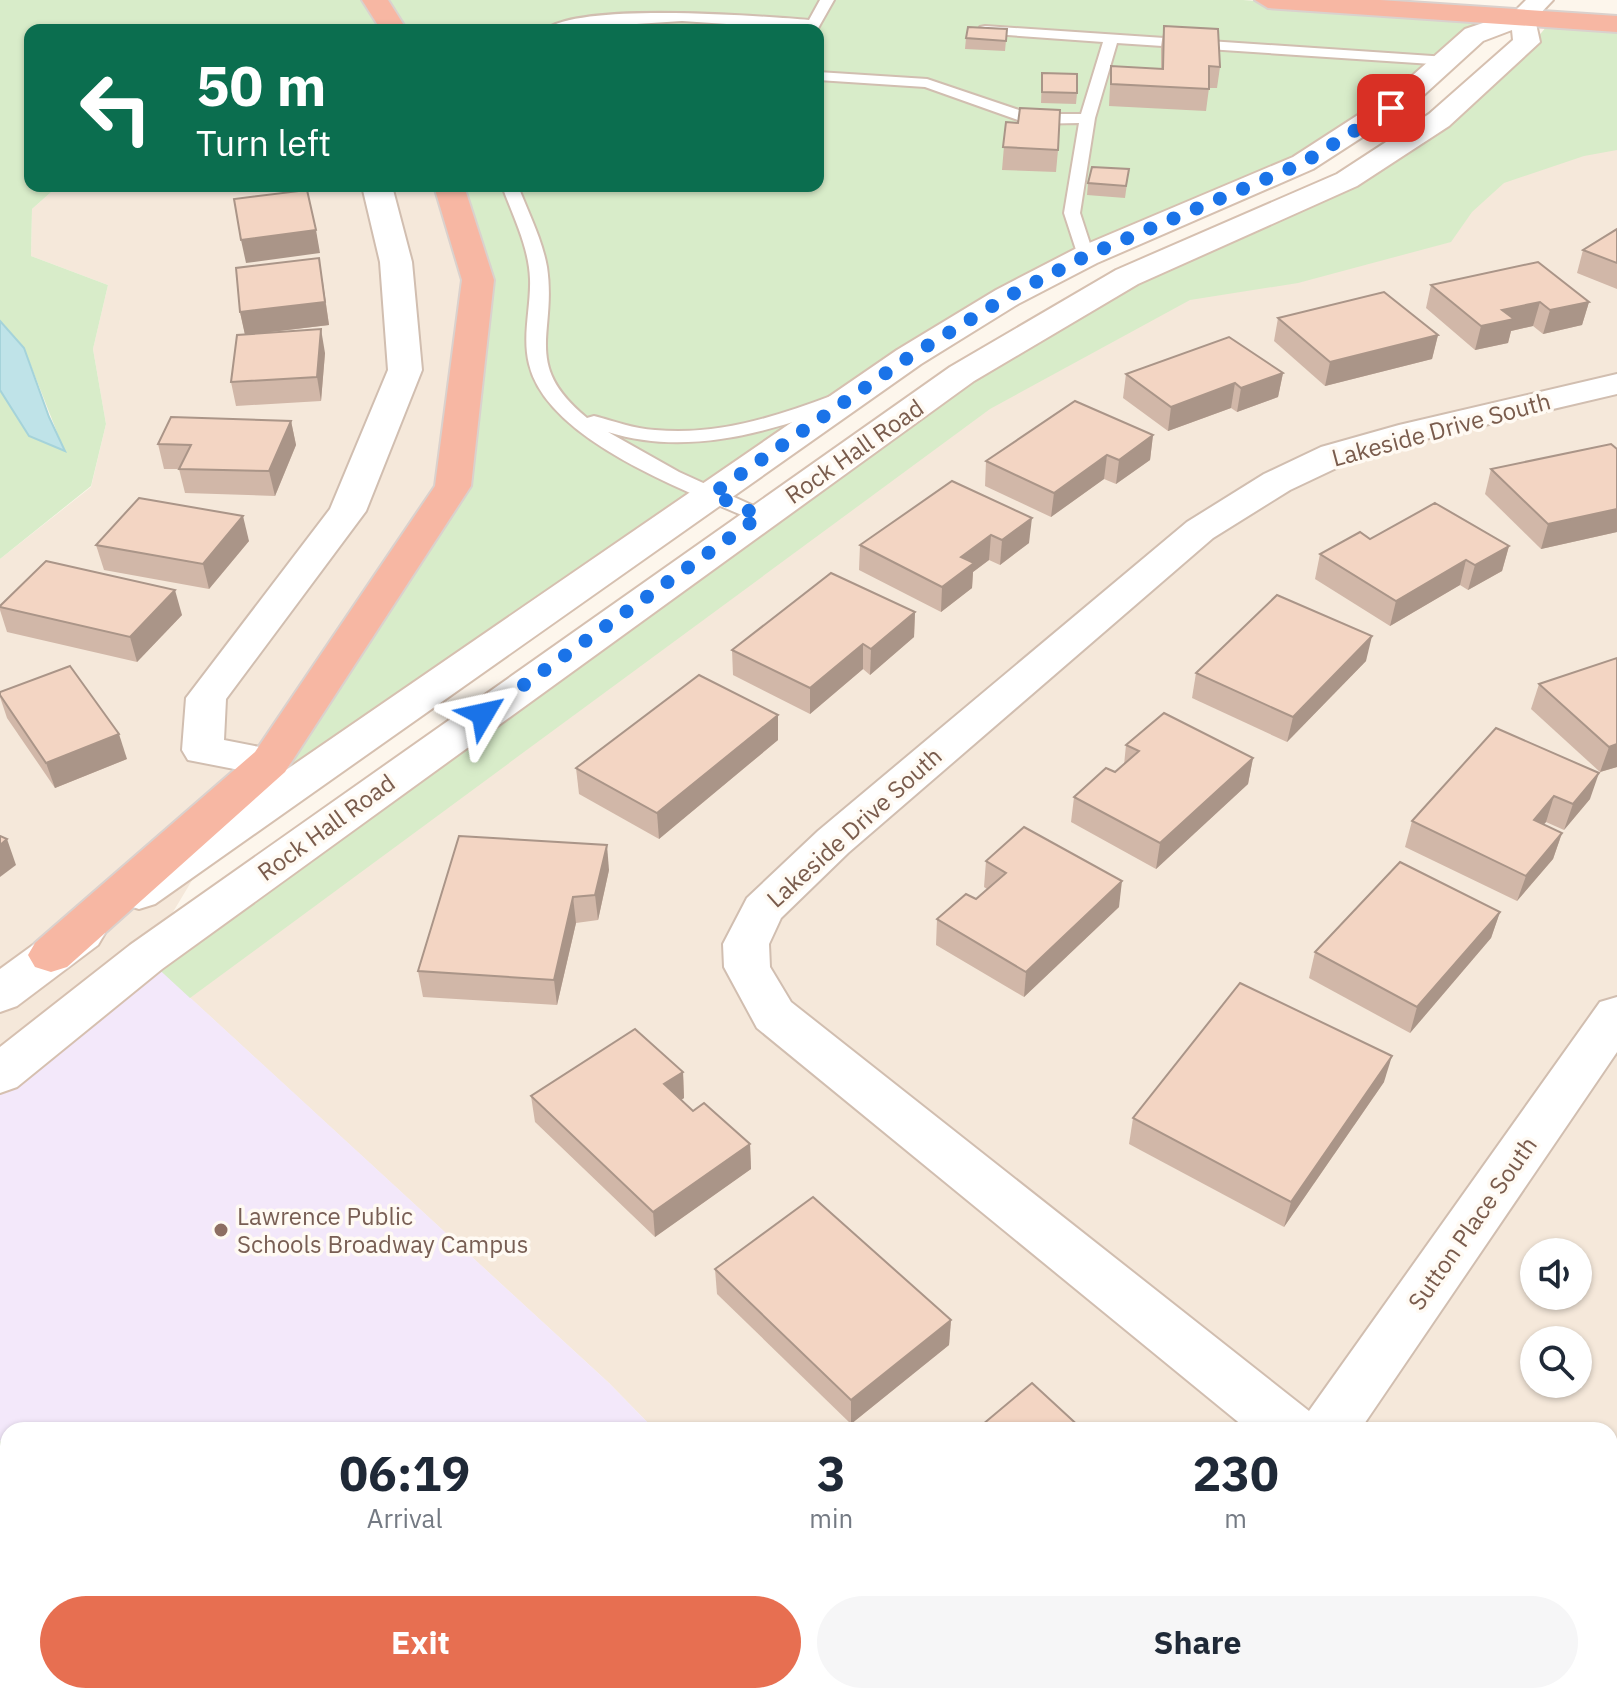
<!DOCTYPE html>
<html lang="en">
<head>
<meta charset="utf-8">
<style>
	body { margin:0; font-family:"IBM Plex Sans",sans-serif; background:#f6f6f7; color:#1f2937; height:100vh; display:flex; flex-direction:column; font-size:30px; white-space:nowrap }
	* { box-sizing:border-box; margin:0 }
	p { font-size:26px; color:#747a83 }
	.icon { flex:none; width:44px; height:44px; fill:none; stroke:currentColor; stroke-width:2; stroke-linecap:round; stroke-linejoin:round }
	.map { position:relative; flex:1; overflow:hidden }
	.drawer { position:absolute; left:0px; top:1422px; width:1618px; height:282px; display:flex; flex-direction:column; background:#fff; border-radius:24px 24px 0 0; box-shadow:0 2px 6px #0004 }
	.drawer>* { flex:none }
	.hud { position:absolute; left:24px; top:24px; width:800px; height:168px; border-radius:16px; box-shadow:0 2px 6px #0004; background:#0b6e4f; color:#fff; overflow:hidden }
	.controls { position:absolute; left:1520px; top:1238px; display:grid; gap:16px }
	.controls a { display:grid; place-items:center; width:72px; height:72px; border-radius:50%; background:#fff; box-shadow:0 2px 6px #0004; font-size:40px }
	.pin { position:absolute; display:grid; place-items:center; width:68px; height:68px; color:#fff; margin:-34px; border-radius:16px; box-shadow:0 4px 12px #0006 }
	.me { position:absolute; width:88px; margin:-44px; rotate:54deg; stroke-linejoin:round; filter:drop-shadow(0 0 6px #0008) }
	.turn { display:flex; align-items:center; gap:28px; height:168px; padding:0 40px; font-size:36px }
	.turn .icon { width:104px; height:104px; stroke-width:2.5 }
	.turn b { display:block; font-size:56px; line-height:68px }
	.eta { display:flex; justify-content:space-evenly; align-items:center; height:136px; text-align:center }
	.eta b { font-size:48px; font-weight:700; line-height:56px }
	.primary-button { display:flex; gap:16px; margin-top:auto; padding:16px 40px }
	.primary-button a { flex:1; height:92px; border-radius:48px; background:#e76f51; color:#fff; font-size:32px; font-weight:700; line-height:92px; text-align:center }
	.primary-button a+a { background:#f6f6f7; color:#1f2937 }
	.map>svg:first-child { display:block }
</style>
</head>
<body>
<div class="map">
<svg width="1617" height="1703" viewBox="0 0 1617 1703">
	<rect width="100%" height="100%" fill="#fdf6ec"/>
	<g fill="#f5e8da" fill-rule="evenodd">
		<path d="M1552 20 1617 24V1703H917L911 1696H1610V1430H655L609 1383 151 962 1054 322 1409 148 1528 49ZM1534 1252H1578V1296H1534ZM1534 1340H1578V1384H1534Z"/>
		<path d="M58 186H447L469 282 442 491 269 752 146 957 0 1077V559L91 487 106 424 93 349 108 285 31 256 32 209Z"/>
	</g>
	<path fill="#f3e8fa" d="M146 957 609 1383 655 1430H8V1696H911L917 1703H0V1077Z"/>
	<g fill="#d8ecc9">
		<path d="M0 0H1243L1504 19 1405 97 1292 162 1036 274 215 842 442 491 469 282 447 186H818V30H30V186H58L32 209 31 256 108 285 93 349 106 424 91 486 0 559V390L29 436 64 450 24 348 0 321Z"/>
		<path d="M1552 20 1617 24V150L1584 156 1504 183 1472 212 1451 242 1298 283 1190 300 990 409 190 998 151 962 1054 322 1409 148 1528 49Z"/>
		<path d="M0 1441 8 1447V1696H350L360 1703H0Z"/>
	</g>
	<path fill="#bfe3e8" stroke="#a5d3da" stroke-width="2" d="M0 321 24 348 49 417 65 451 29 436 0 390Z"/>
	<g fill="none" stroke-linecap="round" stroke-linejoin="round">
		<g stroke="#d1beb0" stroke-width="4">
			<g id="lane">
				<path d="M820 0H834L817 30 682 21 545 30C580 2 759 16 809 20Z"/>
				<path d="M985 26 1447 57 1454 61 1447 65 1117 43 1095 118 1080 213 1094 256 1086 261 1078 256 1064 213 1079 123 1029 124 925 87 818 80V72L927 79 1031 114H1081L1103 42 980 33V27Z"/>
				<path d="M502 186H518C528 212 542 239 547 267 557 334 521 364 587 418L594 416C614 421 634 429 655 430 716 436 775 417 831 396H845V404C770 432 687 457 608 432L679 472 767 512 770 516 767 520H753C688 491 547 441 529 364 522 336 531 307 530 279 529 247 513 216 502 186Z"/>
			</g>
		</g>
		<g stroke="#d1beb0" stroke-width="4">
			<g id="street">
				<path d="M362 186H392L412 262 422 370 366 511 226 699 224 740 285 752 291 762 285 772 270 776 188 760 182 750 186 698 330 509 388 370 380 262Z"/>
				<path d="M1617 374V394L1421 440 1347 463 1290 490 1213 538 848 853 781 918 769 944 770 967 791 1002 1309 1411 1600 1002 1617 997V1052L1360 1430H1248L757 1028 724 967 723 944 747 898 818 831 1187 522 1264 474 1321 447 1399 425Z"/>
				<path d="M1610 1658 1617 1661V1703H1585L1582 1696H1610Z"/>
			</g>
		</g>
		<g stroke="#d6c0b0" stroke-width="4">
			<g id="secondary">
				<path d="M1526 0H1553L1535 19 1540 42 1449 126 1357 186 1138 284 974 381 162 969 17 1087 0 1093V1047L130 945 950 367 1116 270 1337 174 1429 114 1513 40 1512 30 1483 41 1415 103 1313 169 1097 263 1018 304 921 364 155 904 139 909 123 904 117 893 123 882 897 350 996 290 1075 249 1293 157 1395 91 1465 29 1513 13Z"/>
				<path d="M82 916 98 921 105 933 98 945 17 1006 0 1012V969L66 921Z"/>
			</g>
		</g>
		<g stroke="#dad1cd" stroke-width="4">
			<g id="highway">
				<path d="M362 0H388L407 30H381Z"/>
				<path d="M1255 0H1380L1617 16V32L1268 8Z"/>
				<path d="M434 186H464L494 280 471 486 285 772 67 967 51 972 35 967 28 955 35 943 255 752 435 486 462 280Z"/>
			</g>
		</g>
		<use href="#lane" fill="#fff" fill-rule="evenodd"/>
		<use href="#street" fill="#fff" fill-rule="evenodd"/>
		<use href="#secondary" fill="#fff" fill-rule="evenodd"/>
		<use href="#highway" fill="#f7b7a3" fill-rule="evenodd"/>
	</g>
	<g fill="#d1b7a8">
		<path d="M1164 26 1220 67 1217 88H1209L1206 111 1109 106 1111 66 1161 69V47Z"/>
		<path d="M1007 29 1005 51 965 49 966 38Z"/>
		<path d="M1042 73 1077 93 1076 104 1041 103Z"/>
		<path d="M1006 122 1058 150 1056 172 1002 170Z"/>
		<path d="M1129 169 1125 198 1087 195 1088 183Z"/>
		<path d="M1617 229V289L1577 273 1583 250Z"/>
		<path d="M323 282 329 325 263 333 325 353 321 401 236 406 231 382 245 334 240 312Z"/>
		<path d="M1431 285 1589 302 1582 325 1543 334 1533 326 1511 331 1508 343 1475 350 1426 308Z"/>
		<path d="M1278 318 1438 335 1432 359 1325 386 1274 341Z"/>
		<path d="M1283 373 1278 397 1237 412 1231 408 1168 431 1123 398 1126 374Z"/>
		<path d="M291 421 296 445 275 496 185 493 179 469H164L158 444Z"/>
		<path d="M1153 435 1150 460 1116 484 1104 479 1051 517 985 486 986 461Z"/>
		<path d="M1617 449V532L1541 549 1485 494 1491 469Z"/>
		<path d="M952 481 1029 543 1000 565 989 560 973 572 972 588 941 612 859 570 860 545Z"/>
		<path d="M1370 539 1509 546 1502 571 1468 590 1460 585 1390 626 1315 579 1320 554Z"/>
		<path d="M249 541 209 589 104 570 96 545Z"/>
		<path d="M0 606 182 615 137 662 7 632 0 610Z"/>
		<path d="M915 612 914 637 870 675 863 669 810 714 733 675 732 650Z"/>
		<path d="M1617 658V767L1600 772 1531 709 1539 684Z"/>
		<path d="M1366 661 1287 742 1192 698 1196 673Z"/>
		<path d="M0 692 127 759 55 788 7 718 0 697Z"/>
		<path d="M778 715V740L659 839 579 794 576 768Z"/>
		<path d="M1496 728 1590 799 1564 830 1546 822 1543 824 1562 833 1553 859 1517 901 1405 847 1412 821Z"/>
		<path d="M1126 745 1253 758 1248 784 1156 869 1071 822 1074 797 1115 772 1124 765Z"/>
		<path d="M986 861 1119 907 1024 997 936 945 937 919 976 899 987 889 984 887Z"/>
		<path d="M609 870 598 920 576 923 557 1005 423 997 418 971Z"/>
		<path d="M1500 912 1491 938 1410 1033 1309 978 1315 952Z"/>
		<path d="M683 1072 684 1098 681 1100 693 1111 750 1144 751 1169 655 1237 535 1122 531 1096Z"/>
		<path d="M1384 1082 1284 1227 1129 1144 1133 1118Z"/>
		<path d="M715 1269 951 1320 949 1345 851 1424 717 1294Z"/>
		<path d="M1203 1696H1355L1363 1703H1201Z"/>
	</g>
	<g fill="#aa9588">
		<path d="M186 186H229L187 191Z"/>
		<path d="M316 230 320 253 246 263 241 240Z"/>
		<path d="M319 258 329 325 245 335 240 312Z"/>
		<path d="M1540 302 1533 326 1511 331 1508 343 1475 350 1481 326 1502 310Z"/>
		<path d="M1589 302 1582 325 1543 334 1550 310Z"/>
		<path d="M321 329 325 353 321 401 317 377Z"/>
		<path d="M1438 335 1432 359 1325 386 1330 362Z"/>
		<path d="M1283 373 1278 397 1237 412 1241 388Z"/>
		<path d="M1235 383 1231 408 1168 431 1171 407Z"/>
		<path d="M291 421 296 445 275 496 269 471Z"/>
		<path d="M1153 435 1150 460 1116 484 1119 460Z"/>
		<path d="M1107 455 1104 479 1051 517 1054 493Z"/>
		<path d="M1617 509V532L1541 549 1548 524Z"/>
		<path d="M243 516 249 541 209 589 203 564Z"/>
		<path d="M1032 518 1029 543 1000 565 1002 540Z"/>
		<path d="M991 535 989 560 973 572 972 588 941 612 942 587 961 557Z"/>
		<path d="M1509 546 1502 571 1468 590 1475 565Z"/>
		<path d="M1466 560 1460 585 1390 626 1396 601Z"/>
		<path d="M175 590 182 615 137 662 130 637Z"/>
		<path d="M915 612 914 637 870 675 871 649Z"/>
		<path d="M1372 636 1366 661 1287 742 1293 717Z"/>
		<path d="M863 644V669L810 714V688Z"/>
		<path d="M778 715V740L659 839 657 813Z"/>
		<path d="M119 734 127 759 55 788 46 763Z"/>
		<path d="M1617 744V767L1600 772 1609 747Z"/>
		<path d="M1253 758 1248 784 1156 869 1160 843Z"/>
		<path d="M1599 773 1590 799 1564 830 1573 804Z"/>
		<path d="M1554 796 1546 822 1526 846 1534 820Z"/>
		<path d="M1562 833 1553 859 1517 901 1526 876Z"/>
		<path d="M7 839 16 865 0 877V845Z"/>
		<path d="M607 845 609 870 598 920 595 895Z"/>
		<path d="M1122 881 1119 907 1024 997 1026 972Z"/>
		<path d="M573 897 576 923 557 1005 554 980Z"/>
		<path d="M1500 912 1491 938 1410 1033 1417 1007Z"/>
		<path d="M1392 1056 1384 1082 1284 1227 1291 1202Z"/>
		<path d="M683 1072 684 1098 665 1110 664 1084Z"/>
		<path d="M750 1144 751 1169 655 1237 653 1212Z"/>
		<path d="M951 1320 949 1345 851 1424V1400Z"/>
	</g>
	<g fill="#f3d5c3" stroke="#aa9588" stroke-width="2">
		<path d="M1164 26 1218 29 1220 67 1209 66V89L1111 84V66L1163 69Z"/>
		<path d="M968 27 1007 29 1006 41 966 38Z"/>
		<path d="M1042 73 1077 74V93L1042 92Z"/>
		<path d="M1020 108 1060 110 1058 150 1003 147 1006 122 1018 123Z"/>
		<path d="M1092 167 1129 169 1126 186 1088 183Z"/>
		<path d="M307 190 316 230 241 240 234 199Z"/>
		<path d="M1617 229V263L1583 250Z"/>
		<path d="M319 258 325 302 240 312 236 268Z"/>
		<path d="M1538 262 1589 302 1550 310 1540 302 1502 310 1514 319 1481 326 1431 285Z"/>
		<path d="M1384 292 1438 335 1330 362 1278 318Z"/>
		<path d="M321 329 317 377 231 382 237 335Z"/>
		<path d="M1229 337 1283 373 1241 388 1235 383 1171 407 1126 374Z"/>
		<path d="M1075 401 1153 435 1119 460 1107 455 1054 493 986 461Z"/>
		<path d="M171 417 291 421 269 471 179 469 191 445 158 444Z"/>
		<path d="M1611 444 1617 449V509L1548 524 1491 469Z"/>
		<path d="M952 481 1032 518 1002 540 991 535 961 557 974 563 942 587 860 545Z"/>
		<path d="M139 498 243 516 203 564 96 545Z"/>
		<path d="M1435 503 1509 546 1475 565 1466 560 1396 601 1320 554 1360 532 1370 539Z"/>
		<path d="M46 561 175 590 130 637 0 607V606Z"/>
		<path d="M831 573 915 612 871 649 863 644 810 688 732 650Z"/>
		<path d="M1277 595 1372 636 1293 717 1196 673Z"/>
		<path d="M1617 658V744L1609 747 1539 684Z"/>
		<path d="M70 666 119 734 46 763 0 695V692Z"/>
		<path d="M699 675 778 715 657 813 576 768Z"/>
		<path d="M1164 713 1253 758 1160 843 1074 797 1106 768 1115 772 1139 751 1126 745Z"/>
		<path d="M1496 728 1599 773 1573 804 1554 796 1534 820 1562 833 1526 876 1412 821Z"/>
		<path d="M1024 827 1122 881 1026 972 937 919 966 894 976 899 1006 873 986 861Z"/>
		<path d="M0 836 7 839 0 845Z"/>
		<path d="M459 836 607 845 595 895 573 897 554 980 418 971Z"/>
		<path d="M1400 862 1500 912 1417 1007 1315 952Z"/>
		<path d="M1240 983 1392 1056 1291 1202 1133 1118Z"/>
		<path d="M635 1029 683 1072 664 1084 693 1111 704 1103 750 1144 653 1212 531 1096Z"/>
		<path d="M813 1197 951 1320 851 1400 715 1269Z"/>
		<path d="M1032 1383 1083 1430H976Z"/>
		<path d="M1215 1696H1355L1363 1703H1223Z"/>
	</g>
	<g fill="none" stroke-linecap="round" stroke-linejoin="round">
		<path stroke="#1a73e8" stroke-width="14" stroke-dasharray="0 25.2" d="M483 714 760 516 712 494 909 357 1007 297 1086 256 1303 163 1391 108"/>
	</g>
	<circle fill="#8d6e63" stroke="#fffaf3" stroke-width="3" cx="221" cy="1230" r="8"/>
	<g text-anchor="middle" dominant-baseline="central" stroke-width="7" stroke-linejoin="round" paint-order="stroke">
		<g font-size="24" fill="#7a5c4d" stroke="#fffaf3">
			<text transform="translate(1441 429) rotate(-15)">Lakeside Drive South</text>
			<text transform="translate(854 451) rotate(-35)">Rock Hall Road</text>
			<text transform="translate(326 827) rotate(-36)">Rock Hall Road</text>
			<text transform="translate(854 827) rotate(-42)">Lakeside Drive South</text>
			<text transform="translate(1472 1223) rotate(-55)">Sutton Place South</text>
		</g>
		<g font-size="24" fill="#785e54" stroke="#fffaf3" text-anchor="start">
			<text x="237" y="1216">Lawrence Public<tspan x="237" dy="28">Schools Broadway Campus</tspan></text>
		</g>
	</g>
</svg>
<div class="controls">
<a><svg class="icon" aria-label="sound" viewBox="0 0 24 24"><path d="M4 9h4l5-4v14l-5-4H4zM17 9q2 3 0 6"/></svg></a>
<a><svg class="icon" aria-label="search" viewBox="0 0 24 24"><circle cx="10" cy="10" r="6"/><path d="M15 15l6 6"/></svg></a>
</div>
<div class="pin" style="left:1391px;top:108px;background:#d93025"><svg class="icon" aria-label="arrive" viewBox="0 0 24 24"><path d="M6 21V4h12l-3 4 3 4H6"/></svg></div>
<svg class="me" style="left:483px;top:714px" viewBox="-20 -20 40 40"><path d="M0-17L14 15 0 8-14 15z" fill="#1a73e8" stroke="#fff" stroke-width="4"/></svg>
<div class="hud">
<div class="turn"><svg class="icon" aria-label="left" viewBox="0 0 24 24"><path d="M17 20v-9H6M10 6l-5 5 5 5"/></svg><div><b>50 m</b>Turn left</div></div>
</div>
<section class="drawer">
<div class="eta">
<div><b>06:19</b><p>Arrival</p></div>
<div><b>3</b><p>min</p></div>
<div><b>230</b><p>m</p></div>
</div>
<div class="primary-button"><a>Exit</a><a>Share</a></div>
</section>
</div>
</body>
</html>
